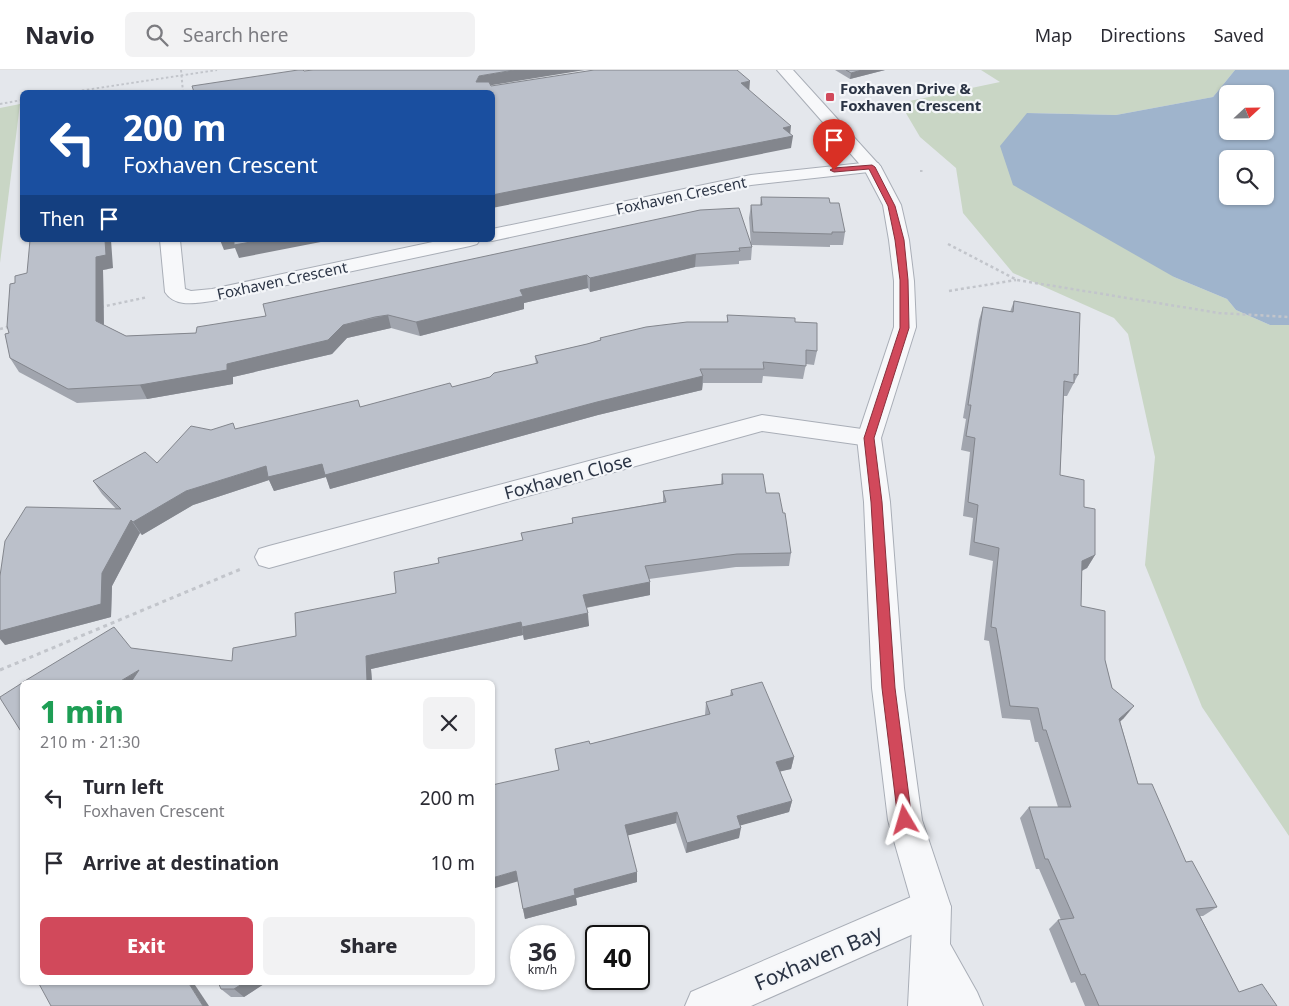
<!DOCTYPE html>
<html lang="en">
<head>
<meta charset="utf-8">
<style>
	body { margin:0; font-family:"Noto Sans",sans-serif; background:#f2f2f3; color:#2b2b33; height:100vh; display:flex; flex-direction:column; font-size:19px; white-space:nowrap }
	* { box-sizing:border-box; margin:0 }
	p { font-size:16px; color:#7c7c81 }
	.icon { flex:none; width:28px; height:28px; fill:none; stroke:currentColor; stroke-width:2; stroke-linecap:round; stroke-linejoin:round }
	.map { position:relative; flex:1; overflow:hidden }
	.panel { position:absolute; left:20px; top:610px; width:475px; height:305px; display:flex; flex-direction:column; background:#fff; border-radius:8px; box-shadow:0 1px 4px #0004 }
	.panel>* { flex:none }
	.hud { position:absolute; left:20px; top:20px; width:475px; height:152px; border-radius:8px; box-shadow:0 1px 4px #0004; background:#1a4fa0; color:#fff; overflow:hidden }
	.needle { width:32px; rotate:68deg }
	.tools { position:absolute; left:1219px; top:15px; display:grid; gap:10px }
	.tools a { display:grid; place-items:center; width:55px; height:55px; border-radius:8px; background:#fff; box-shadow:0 1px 4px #0004; font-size:25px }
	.speed { position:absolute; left:510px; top:855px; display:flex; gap:10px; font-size:25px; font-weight:700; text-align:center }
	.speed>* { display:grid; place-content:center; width:65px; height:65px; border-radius:50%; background:#fff; box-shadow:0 1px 4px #0004; line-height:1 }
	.speed small { font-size:12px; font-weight:400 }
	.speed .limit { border:2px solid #111; border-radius:8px; background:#fff; color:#111 }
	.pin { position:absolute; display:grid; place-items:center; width:42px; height:42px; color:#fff; margin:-51px -21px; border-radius:50% 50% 50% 0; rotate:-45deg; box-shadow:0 0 5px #0007 }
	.pin .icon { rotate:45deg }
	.me { position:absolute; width:55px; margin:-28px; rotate:353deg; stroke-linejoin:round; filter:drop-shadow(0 0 4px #0008) }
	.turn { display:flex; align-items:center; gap:18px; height:105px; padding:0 20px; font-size:22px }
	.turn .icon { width:65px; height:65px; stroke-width:2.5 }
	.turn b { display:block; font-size:35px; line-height:42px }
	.then { display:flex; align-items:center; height:48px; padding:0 20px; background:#0003; gap:10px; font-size:19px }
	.round { display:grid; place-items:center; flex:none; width:52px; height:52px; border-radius:8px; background:#f2f2f3 }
	.head { display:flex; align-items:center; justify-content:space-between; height:85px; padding:0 20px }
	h1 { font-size:30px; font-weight:800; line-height:38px; color:#1e9e55 }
	.primary-button { display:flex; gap:10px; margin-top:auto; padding:10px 20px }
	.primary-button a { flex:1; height:58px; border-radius:8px; background:#d1495b; color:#fff; font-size:20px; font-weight:800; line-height:58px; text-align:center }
	.primary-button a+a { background:#f2f2f3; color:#2b2b33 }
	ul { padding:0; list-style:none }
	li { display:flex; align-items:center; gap:15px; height:65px; padding:0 20px }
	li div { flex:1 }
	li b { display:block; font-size:19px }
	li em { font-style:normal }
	header { display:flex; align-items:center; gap:30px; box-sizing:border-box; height:70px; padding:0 25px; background:#fff; border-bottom:1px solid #e1e1e2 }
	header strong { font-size:24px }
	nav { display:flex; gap:28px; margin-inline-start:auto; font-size:18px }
	.search { width:350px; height:45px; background:#f2f2f3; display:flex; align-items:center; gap:12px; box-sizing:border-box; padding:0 18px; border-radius:8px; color:#7c7c81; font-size:19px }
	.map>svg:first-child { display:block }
</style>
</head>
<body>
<header>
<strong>Navio</strong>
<div class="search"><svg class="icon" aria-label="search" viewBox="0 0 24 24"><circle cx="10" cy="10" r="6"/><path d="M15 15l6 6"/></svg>Search here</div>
<nav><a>Map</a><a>Directions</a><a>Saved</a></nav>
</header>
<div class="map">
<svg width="1289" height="936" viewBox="0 0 1289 936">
	<rect width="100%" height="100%" fill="#e4e7ec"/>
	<g fill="#c9d6c5">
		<path d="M981 0H1235L1213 27 1116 45 1027 43 1174 207 1227 229 1236 240 1270 255H1289V766L1202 637 1145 495 1155 387 1128 264 1114 248 1013 203 963 143 956 98 920 67 900 33 1000 12Z"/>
		<path d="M20 34 0 193V38Z"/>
	</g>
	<path fill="#9fb4cc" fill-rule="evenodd" d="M1235 0H1289V255H1270L1236 240 1227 229 1174 207 1013 115 1000 76 1027 43 1116 45 1213 27ZM1228 24H1265V61H1228ZM1228 89H1265V126H1228Z"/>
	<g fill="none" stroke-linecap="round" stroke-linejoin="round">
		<g stroke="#a9aeb7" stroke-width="2">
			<g id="minor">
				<path d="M872 92 878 93 881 97 878 101 751 115 492 171 489 170H492V159L751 105Z"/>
				<path d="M160 170H180L185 219 191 221 212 219 442 170H480L477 174 470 176 212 231C196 233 175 238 165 222Z"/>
				<path d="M762 345 869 360 878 362 881 368 878 374 869 376 762 361 269 498 259 495 255 487 259 479 269 476Z"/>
				<path d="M932 818 945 824 951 837 945 850 751 936H685L691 922Z"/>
			</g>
		</g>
		<g stroke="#a9aeb7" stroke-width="2">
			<path id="tertiary" d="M777 0H793L881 97 901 135 909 170 914 211 916 257 881 368 890 432 904 618 922 750 951 837 950 874 977 922 983 936H908L913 837 888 750 872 618 864 432 857 368 894 257V211L889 170 883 135 864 99Z"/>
		</g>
		<g stroke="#c2c5cb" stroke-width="2" stroke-dasharray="2.5 2.5" stroke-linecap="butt">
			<path d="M181 0 183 22"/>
			<path d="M72 22 217 0"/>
			<path d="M0 34 22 30"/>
			<path d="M920 101H923"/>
		</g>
		<g stroke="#c2c5cb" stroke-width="2.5" stroke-dasharray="3 3" stroke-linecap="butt">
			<path d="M948 174 1017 210 1219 243 1289 247"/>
			<path d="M949 221 1016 210"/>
			<path d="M101 237 148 227"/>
			<path d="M0 259 11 256"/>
		</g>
		<path stroke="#c2c5cb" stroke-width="3" stroke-dasharray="4 4" stroke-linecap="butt" d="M0 600 241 499"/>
		<use href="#minor" fill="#f7f8fa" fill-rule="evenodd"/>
		<use href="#tertiary" fill="#f7f8fa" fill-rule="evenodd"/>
	</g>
	<g fill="#a1a5ae">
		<path d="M835 0H885L850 9Z"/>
		<path d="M761 127 830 133 845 162 843 175H830V177L751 175 749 148 751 135H760Z"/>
		<path d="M700 140 752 177 751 190 739 191V194L695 197 590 222 588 218 524 233V239L420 266 391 258 347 268 332 284 233 307V314L147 329 77 333 19 302 10 288 9 263 10 214 113 198 103 200 104 255 126 266 196 263Z"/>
		<path d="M1014 231 1078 305 1067 326H1064L1060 405 1084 437 1095 485 1087 498 1082 501 1081 536 1105 590 1112 618 1124 648 1120 651 1138 714 1186 792 1217 837 1203 846H1200L1239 922 1277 936H1085L1075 912 1071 913 1049 859 1058 850H1061L1039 799H1036L1020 748 1029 737H1058L1038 672H1035L1030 650 1002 648 989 571 984 570 993 491 969 485 973 448 963 446 970 382 961 380 966 349 963 348 979 250 983 237 1010 242Z"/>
		<path d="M727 245 795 252 817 281 814 295 806 294 803 309 763 306 762 313H703L702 320 598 345 330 419 326 407 274 421 269 410 193 435 142 465 140 463 112 516 111 547 5 575 116 439 102 424 93 411 157 393 211 360 236 359 360 337 452 317 490 307 536 294 535 286 587 274 600 270V268L727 252Z"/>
		<path d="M722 404 766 423 783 443 791 483 789 496 736 497 649 509 650 525 586 538 589 556 524 570 523 565 371 599 372 612 131 578 232 591 296 566 396 523 439 493 523 470 521 463 572 453V448L663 432V421L721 414Z"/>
		<path d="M731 620 794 687 791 699 780 701 792 731 789 742 740 755 739 768 686 783 676 753 628 765 637 812 576 828 577 835 525 849 518 811 559 700 555 679 590 674 705 645 706 632 730 626Z"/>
		<path d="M267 912 244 927H231L221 919Z"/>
	</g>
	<g fill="#83868d">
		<path d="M514 0H585L480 17 476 12 479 6Z"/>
		<path d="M862 0H885L850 9 851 3Z"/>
		<path d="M750 11 749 23 741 13Z"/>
		<path d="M791 56 790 66H793L791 78 492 138V125Z"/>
		<path d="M105 170H111L113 198 103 200 104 265 96 251V187Z"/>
		<path d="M220 170H331L239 188 235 178 224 180Z"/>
		<path d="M696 184 695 197 590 222V208Z"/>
		<path d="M587 205 588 218 524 233V239L420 266 416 252 520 220Z"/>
		<path d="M388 245 391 258 347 268 332 284 233 307V314L147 329 140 315 227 294 343 255Z"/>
		<path d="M703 306 702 320 598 345 330 419 326 407 274 421 269 410 193 435 142 465 133 452 186 421 266 396 322 394 597 332Z"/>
		<path d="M131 450 140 463 112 516 111 547 5 575 0 569V561L102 503Z"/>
		<path d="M1095 485 1087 498 1074 504 1082 491Z"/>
		<path d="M650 512V525L584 538 583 525Z"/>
		<path d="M588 543 589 556 524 570 522 557Z"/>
		<path d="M521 552 523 565 371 599 372 612H367L366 586Z"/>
		<path d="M139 600 148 612H119Z"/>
		<path d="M1134 636 1124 648 1110 661 1119 649Z"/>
		<path d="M794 687 791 699 774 703 776 692Z"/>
		<path d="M792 731 789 742 735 757 737 746Z"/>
		<path d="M677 742 676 753 626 766 625 755Z"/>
		<path d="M741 758 739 768 686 783 687 773Z"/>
		<path d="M516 801 519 811 492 819V808Z"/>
		<path d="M637 802V812L576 828 577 835 525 849 523 839 574 819Z"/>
		<path d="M188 912H193L209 936H203Z"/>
		<path d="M245 912H267L244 927 234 919Z"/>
	</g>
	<g fill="#bbc0ca" stroke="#83868d">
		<path d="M298 0H303L304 1 313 0H514L479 6 476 12H489L491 16 594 0H737L750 11 741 13 791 56 783 58 793 66 492 125V22H194L192 16Z"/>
		<path d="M846 0H862L851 3Z"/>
		<path d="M22 127V144L21 145Z"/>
		<path d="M761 127 829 128 830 133H839L845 162H832V164L753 162 751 135H762Z"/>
		<path d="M739 138 752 177 739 178 740 181 696 184 590 208 587 205 520 220 523 226 416 252 388 245 375 247 343 255 328 270 227 294V300L140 315 68 319 10 288 5 264 9 263 7 256 10 214 15 213V206L27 203 30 170H105L106 185 96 187V251L126 266 196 263 197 257 266 246 263 234 700 140Z"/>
		<path d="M234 170H262L234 175Z"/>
		<path d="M1014 231 1080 243 1078 305 1074 304V313L1064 311 1060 405 1084 410V437L1095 439V485L1082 491 1081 536 1105 541V590L1112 618 1134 636 1119 649 1138 714H1152L1186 792 1192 791 1217 837 1196 839 1239 922 1262 914 1277 936H1099L1085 904 1081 905 1058 850 1074 848 1048 789H1045L1029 737H1071L1046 660H1043L1038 638 1010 636 996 558 991 557 999 478 974 472 978 435 968 432 975 368 966 366 971 335H968L983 237 1013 242Z"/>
		<path d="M727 245 795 248V252L817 253V281L806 280V296L763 292 764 299H700L703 306 597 332 325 405 322 394 268 407 266 396 186 421 133 452 131 450 102 503 101 534 0 561V506L5 471 26 437 121 439 93 411 145 382 157 393 191 356 211 360 233 353 235 359 358 330 360 337 450 313 452 317 490 307 494 303 538 293 535 286 587 274 601 270 600 268 646 257 687 252H728Z"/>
		<path d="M722 404H763L766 423H779L783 443H785L791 483 737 484 645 496 650 512 583 525 588 543 522 557 521 552 366 586 367 612H131L139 600 119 612H23L114 557 131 578 232 591 233 578 296 566 295 543 396 523 394 502 439 493 438 488 523 470 521 463 573 453 572 448 666 432 663 421 723 414Z"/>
		<path d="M762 612 794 687 776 692 792 731 737 746 741 758 687 773 677 742 625 755 637 802 574 819 575 825 523 839 516 801 492 808V715L559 700 555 679 589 671 590 674 710 644 706 632 733 625 731 620Z"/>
		<path d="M22 613V663L0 628V627Z"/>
		<path d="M38 912H188L203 936H51Z"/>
		<path d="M218 912H245L234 919H221Z"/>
	</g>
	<path fill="#d1495b" stroke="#882f3b" d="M872 95 875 97 895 136 904 170 908 210 909 258 874 368 882 432 895 618 912 750 910 755 905 757 900 755 898 750 882 618 871 432 864 368 900 258V210L895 170 888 136 869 99 834 102 830 100 834 98Z"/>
	<rect fill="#d1495b" stroke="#f4f6f9" stroke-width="2" x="825" y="22" width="10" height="10" rx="2.5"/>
	<g text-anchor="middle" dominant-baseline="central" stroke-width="4.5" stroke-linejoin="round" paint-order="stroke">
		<g font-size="15" font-weight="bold" fill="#2b3445" stroke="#f4f6f9" text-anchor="start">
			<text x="840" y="18">Foxhaven Drive &amp;<tspan x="840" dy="17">Foxhaven Crescent</tspan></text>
		</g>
		<g font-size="15" fill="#2b3445" stroke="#f4f6f9">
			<text transform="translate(681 125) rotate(-12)">Foxhaven Crescent</text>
			<text transform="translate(282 210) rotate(-12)">Foxhaven Crescent</text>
		</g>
		<g font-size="18" fill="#2b3445" stroke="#f4f6f9">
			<text transform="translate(568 406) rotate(-15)">Foxhaven Close</text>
		</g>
		<g font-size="21" fill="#2b3445" stroke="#f4f6f9">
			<text transform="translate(818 887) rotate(-23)">Foxhaven Bay</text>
		</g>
	</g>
</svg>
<div class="tools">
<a><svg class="needle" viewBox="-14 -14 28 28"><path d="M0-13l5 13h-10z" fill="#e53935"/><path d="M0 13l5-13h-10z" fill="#7c7c81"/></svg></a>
<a><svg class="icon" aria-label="search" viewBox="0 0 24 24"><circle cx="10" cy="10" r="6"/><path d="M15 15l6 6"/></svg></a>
</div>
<div class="speed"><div>36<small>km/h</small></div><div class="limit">40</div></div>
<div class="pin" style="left:834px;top:100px;background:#d93025"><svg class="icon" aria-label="arrive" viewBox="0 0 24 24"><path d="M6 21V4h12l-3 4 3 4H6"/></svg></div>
<svg class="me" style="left:905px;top:750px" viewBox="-20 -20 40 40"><path d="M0-17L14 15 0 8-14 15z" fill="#d1495b" stroke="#fff" stroke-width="4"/></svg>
<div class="hud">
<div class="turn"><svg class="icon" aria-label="left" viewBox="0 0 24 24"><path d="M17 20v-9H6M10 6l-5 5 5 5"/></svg><div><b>200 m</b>Foxhaven Crescent</div></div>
<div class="then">Then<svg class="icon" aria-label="arrive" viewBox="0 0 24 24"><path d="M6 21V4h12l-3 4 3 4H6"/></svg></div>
</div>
<section class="panel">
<div class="head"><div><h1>1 min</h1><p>210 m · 21:30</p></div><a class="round"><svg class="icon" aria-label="close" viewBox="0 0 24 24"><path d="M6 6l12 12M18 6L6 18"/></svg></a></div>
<ul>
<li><svg class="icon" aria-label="left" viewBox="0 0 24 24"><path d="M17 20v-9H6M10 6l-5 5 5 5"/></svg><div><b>Turn left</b><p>Foxhaven Crescent</p></div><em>200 m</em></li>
<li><svg class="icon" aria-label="arrive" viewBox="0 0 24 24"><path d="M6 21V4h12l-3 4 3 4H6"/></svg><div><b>Arrive at destination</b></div><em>10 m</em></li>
</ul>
<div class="primary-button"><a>Exit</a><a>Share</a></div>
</section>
</div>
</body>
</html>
